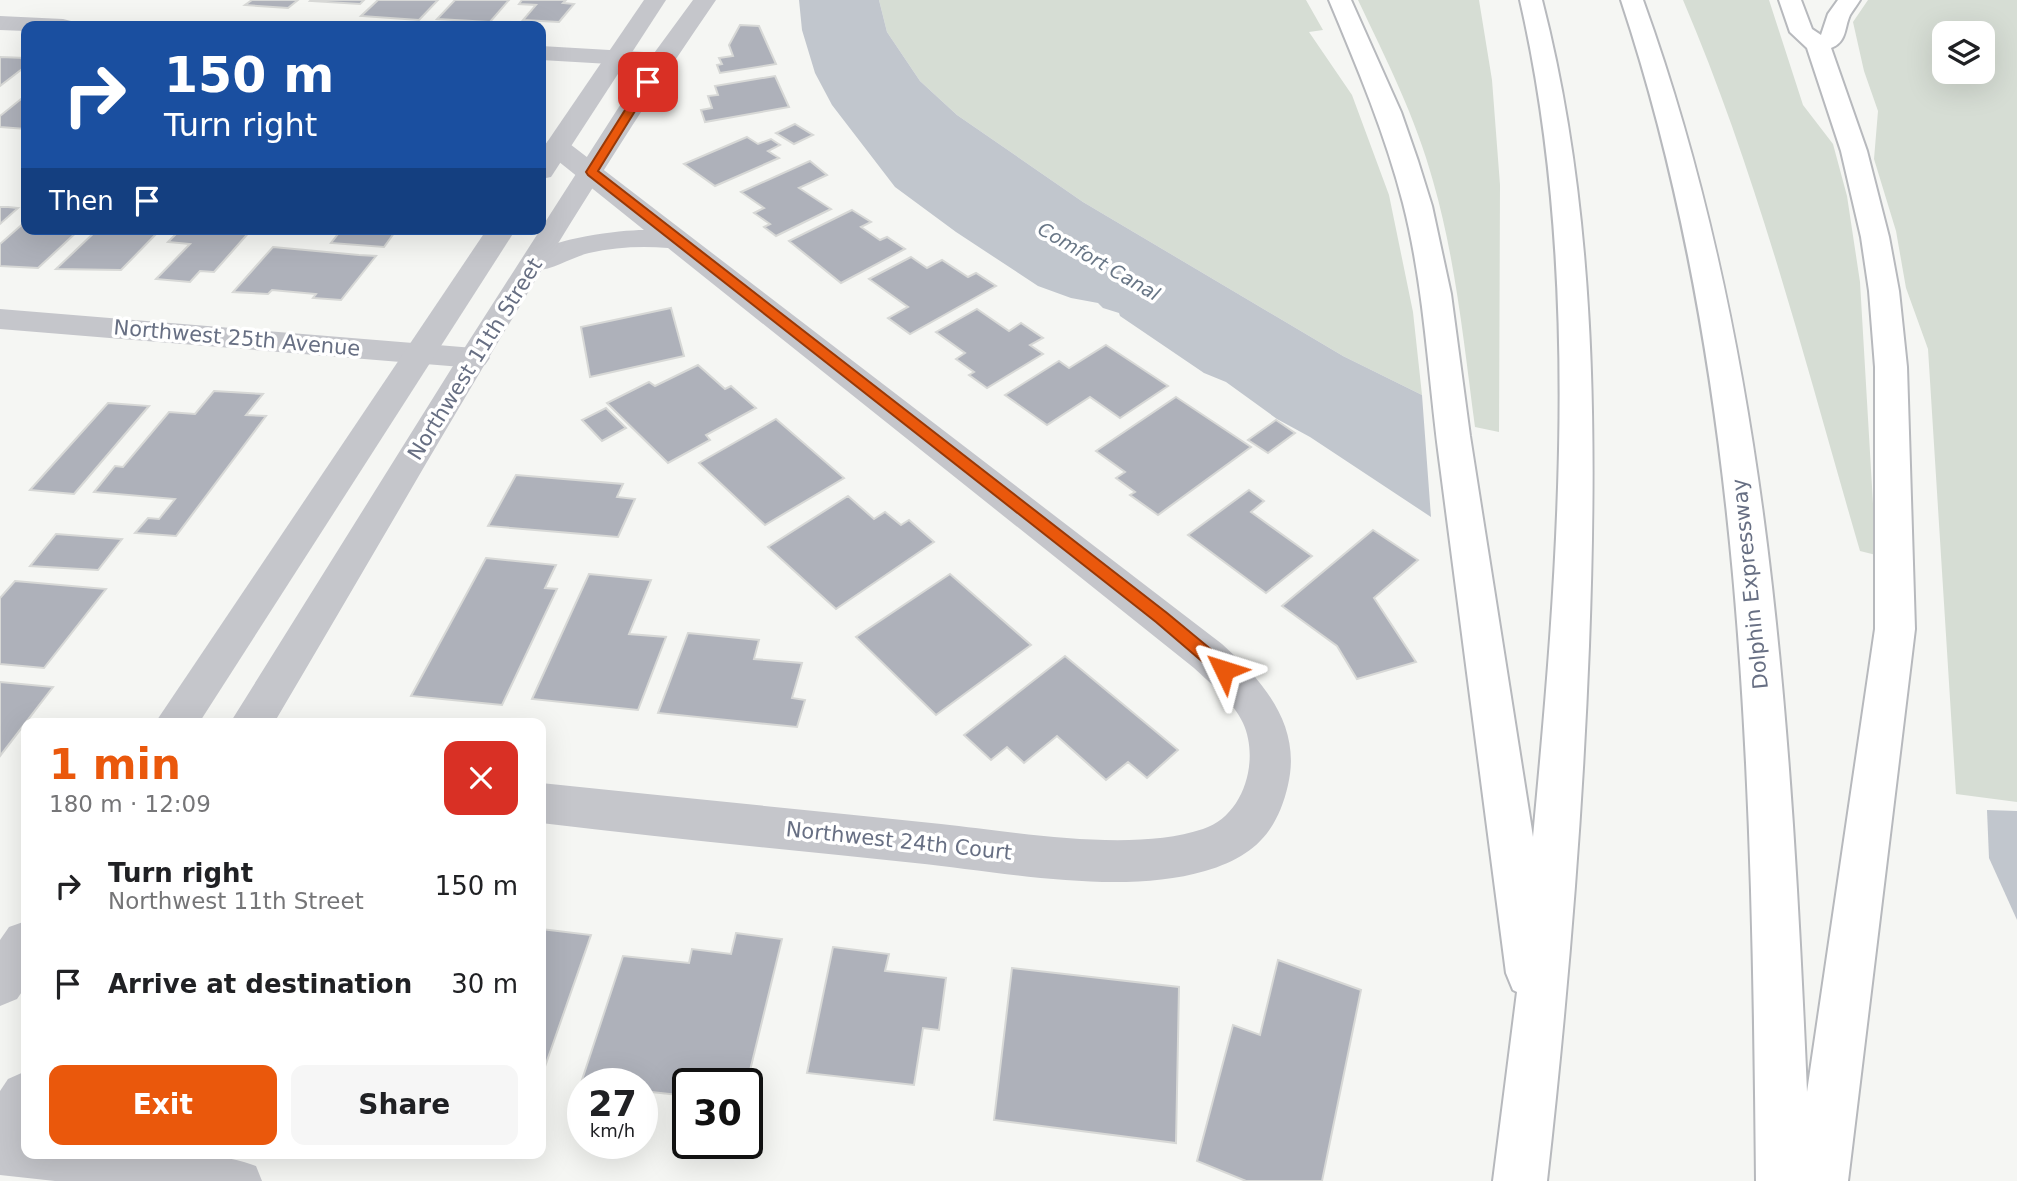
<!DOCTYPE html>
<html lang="en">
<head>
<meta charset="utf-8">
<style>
	body { margin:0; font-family:"DejaVu Sans",sans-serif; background:#f6f6f6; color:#202124; height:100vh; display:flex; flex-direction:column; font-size:26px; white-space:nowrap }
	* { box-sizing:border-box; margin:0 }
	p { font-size:23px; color:#757577 }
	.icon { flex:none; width:38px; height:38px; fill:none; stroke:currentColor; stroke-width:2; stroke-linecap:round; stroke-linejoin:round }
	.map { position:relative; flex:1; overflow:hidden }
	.sheet { position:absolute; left:21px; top:718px; width:525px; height:441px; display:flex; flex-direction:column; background:#fff; border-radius:14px; box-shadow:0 7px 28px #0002 }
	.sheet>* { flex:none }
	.banner { position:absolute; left:21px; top:21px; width:525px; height:214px; border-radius:14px; box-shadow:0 7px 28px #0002; background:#1a4fa0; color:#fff; overflow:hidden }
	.tools { position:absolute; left:1932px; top:21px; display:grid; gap:14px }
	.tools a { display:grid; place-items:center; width:63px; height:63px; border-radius:14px; background:#fff; box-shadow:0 7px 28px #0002; font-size:35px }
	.speed { position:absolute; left:567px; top:1068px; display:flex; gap:14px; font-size:35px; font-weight:700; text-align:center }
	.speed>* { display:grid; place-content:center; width:91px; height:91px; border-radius:50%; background:#fff; box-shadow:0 7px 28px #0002; line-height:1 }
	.speed small { font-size:18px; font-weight:400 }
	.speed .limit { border:4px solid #111; border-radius:10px; background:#fff; color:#111 }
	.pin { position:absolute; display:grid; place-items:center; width:60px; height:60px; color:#fff; margin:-30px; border-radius:14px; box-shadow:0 4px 10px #0006 }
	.me { position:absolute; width:77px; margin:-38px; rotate:311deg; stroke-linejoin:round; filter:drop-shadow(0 0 5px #0008) }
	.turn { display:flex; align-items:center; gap:24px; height:147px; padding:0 28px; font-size:32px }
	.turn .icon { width:91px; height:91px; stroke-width:2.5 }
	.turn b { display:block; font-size:49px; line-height:60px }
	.then { display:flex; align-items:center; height:66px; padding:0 28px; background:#0003; gap:14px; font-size:26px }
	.round { display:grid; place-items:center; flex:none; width:74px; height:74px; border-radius:14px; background:#f6f6f6 }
	.summary { display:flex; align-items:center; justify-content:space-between; height:119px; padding:0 28px }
	h1 { font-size:42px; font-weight:600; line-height:52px; color:#ea580c }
	.action { display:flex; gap:14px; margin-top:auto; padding:14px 28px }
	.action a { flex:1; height:80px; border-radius:14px; background:#ea580c; color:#fff; font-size:28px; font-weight:600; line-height:80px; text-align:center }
	.action a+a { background:#f6f6f6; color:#202124 }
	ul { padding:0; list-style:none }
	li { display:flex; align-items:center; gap:21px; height:98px; padding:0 28px }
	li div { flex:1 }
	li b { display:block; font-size:26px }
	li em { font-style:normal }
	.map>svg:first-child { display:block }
</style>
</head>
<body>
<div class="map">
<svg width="2017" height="1181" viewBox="0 0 2017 1181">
	<rect width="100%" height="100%" fill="#f5f6f3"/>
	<g fill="#d6ddd4" fill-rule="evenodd">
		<path d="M879 0H1306L1323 30 1309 32 1352 95 1389 195 1413 312 1422 395 1343 356 1083 202 957 115 920 81 887 32Z"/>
		<path d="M1358 0H1479L1492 80 1500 185 1499 432 1475 427C1464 345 1456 261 1433 181 1416 118 1386 59 1358 0Z"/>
		<path d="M1683 0H1769L1803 105 1833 144 1847 196 1860 282 1876 555 1860 551C1806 366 1759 178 1683 0Z"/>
		<path d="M1868 0H2017V802L1956 794 1928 349 1906 288 1896 231 1874 159 1878 111 1864 71 1853 22ZM1983 33V72H1944V33Z"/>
	</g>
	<g fill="#c1c6cd">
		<path d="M799 0H879L887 32 920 81 957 115 1083 202 1343 356 1422 395 1431 517 1310 437 1277 419 1226 382 1204 373 1120 316 1119 313 1103 308 1098 303 1071 298 1038 286 956 232 895 187 832 105 815 73 802 30Z"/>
		<path d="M1987 810 2017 811V920L1989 858Z"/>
	</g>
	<g fill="#aeb1ba" stroke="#d7d8d6" stroke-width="2">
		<path d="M252 0H298L288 8 245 5Z"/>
		<path d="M311 0H364L360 4 310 1Z"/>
		<path d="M378 0H438L419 20 361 16Z"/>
		<path d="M455 0H509L490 22 437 19Z"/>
		<path d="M522 0H566L563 3 574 4 559 22 523 20 536 5 519 4Z"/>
		<path d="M740 25 759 26 776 64 720 73 717 65 722 64 719 58 733 56 729 45Z"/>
		<path d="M0 57 26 58V66L0 86Z"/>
		<path d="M775 76 789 107 705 122 701 110 712 108 708 96 718 95 715 86Z"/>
		<path d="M26 95V129L0 127V116Z"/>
		<path d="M795 124 813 135 794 144 776 133Z"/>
		<path d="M747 137 758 144 771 139 780 145 768 151 779 158 715 186 684 164Z"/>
		<path d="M810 161 827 175 799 188 831 209 776 236 764 227 770 224 754 213 764 208 741 192Z"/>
		<path d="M0 207H8L18 208 0 224Z"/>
		<path d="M852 210 871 222 861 227 880 240 887 237 905 249 841 283 789 241Z"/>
		<path d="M26 221V229H80L38 268 0 266V244Z"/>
		<path d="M98 229H161L121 270 56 269Z"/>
		<path d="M181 229H252L214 272 200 271 190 282 156 279 190 244 168 242Z"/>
		<path d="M342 229H397L384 247 331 243Z"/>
		<path d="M273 247 359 255 376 256 341 300 313 298 316 294 272 290 268 294 233 292Z"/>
		<path d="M911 257 927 268 942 260 968 277 976 273 996 286 910 334 888 318 908 307 869 279Z"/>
		<path d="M671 308 684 356 590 377 581 327Z"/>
		<path d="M977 309 1009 331 1021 323 1043 338 1030 345 1043 354 987 388 969 375 974 372 956 359 965 353 936 332Z"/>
		<path d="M1106 345 1168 386 1120 418 1090 397 1047 425 1005 395 1059 361 1069 368Z"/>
		<path d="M698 365 725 389 731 386 756 408 706 435 710 440 668 463 607 403 649 382 655 386Z"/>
		<path d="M214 391 263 394 246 415 266 416 176 536 135 533 148 518 159 519 175 499 94 492 115 466 123 467 169 412 195 414Z"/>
		<path d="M1176 397 1251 447 1158 515 1130 495 1135 492 1116 478 1125 472 1096 451Z"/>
		<path d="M108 403 149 406 74 494 30 490Z"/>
		<path d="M606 408 626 428 602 441 582 420Z"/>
		<path d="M776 419 844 478 765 525 699 463Z"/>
		<path d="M1276 420 1295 433 1268 453 1248 440Z"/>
		<path d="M516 475 623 484 617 497 635 499 618 537 488 526Z"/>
		<path d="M1249 490 1264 501 1251 512 1312 556 1266 593 1188 535Z"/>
		<path d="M848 496 874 519 885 512 901 525 909 520 934 542 836 609 768 547Z"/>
		<path d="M1373 530 1418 560 1374 598 1416 662 1357 679 1337 646 1282 606Z"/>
		<path d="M56 534 122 539 98 570 30 566Z"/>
		<path d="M486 558 556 565 545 588 557 589 502 705 411 696Z"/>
		<path d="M589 574 651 580 629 634 666 637 638 710 532 699Z"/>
		<path d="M950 574 1031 645 936 715 856 637Z"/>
		<path d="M15 581 106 589 44 668 0 664V598Z"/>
		<path d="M688 633 759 640 754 659 802 663 792 698 805 700 797 727 658 713Z"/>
		<path d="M1065 656 1178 750 1147 778 1128 762 1106 780 1057 736 1024 763 1007 747 991 760 964 735Z"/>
		<path d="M0 682 53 687 0 756Z"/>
		<path d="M541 929 591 935 541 1078Z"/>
		<path d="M736 933 782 939 747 1083H688V1096L642 1091V1083H581L623 956 689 963 692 949 731 954Z"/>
		<path d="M833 947 889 954 885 971 946 978 939 1030 923 1028 914 1085 807 1073Z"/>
		<path d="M1278 960 1361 990 1322 1181H1246L1197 1161 1233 1025 1260 1035Z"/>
		<path d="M1012 968 1179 987 1176 1143 994 1120Z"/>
	</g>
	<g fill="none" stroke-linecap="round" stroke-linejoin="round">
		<g stroke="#b7b9bd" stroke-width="4">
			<g id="motorway">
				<path d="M1329 0H1351L1401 112 1418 161 1432 206 1451 294 1470 436 1533 837C1559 564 1582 270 1520 0H1542C1596 209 1597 431 1589 646 1582 825 1567 1003 1547 1181H1493L1517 992 1513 990 1506 973C1484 804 1462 634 1440 465 1428 378 1425 289 1403 203 1385 133 1357 67 1329 0Z"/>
				<path d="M1621 0H1643C1769 348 1791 725 1807 1092L1875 629V367L1869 291 1861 237 1841 151 1807 48 1790 32 1779 0H1801L1812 29 1821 35 1828 14 1838 0H1860C1857 5 1853 10 1850 15 1844 28 1847 42 1831 48L1867 151 1889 237 1899 291 1907 367 1915 629 1848 1181H1756C1752 788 1746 376 1621 0Z"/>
			</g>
		</g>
		<path fill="#c5c6cb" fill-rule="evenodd" d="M0 1133 26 1136V1153C88 1153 202 1144 256 1166L262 1181H55L0 1175Z"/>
		<g fill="#c5c6cb" fill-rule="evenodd">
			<path d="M0 16 63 19 71 21 75 26H26V31L0 30Z"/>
			<path d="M541 46 661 53 670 55 673 60 670 65 661 67 541 60Z"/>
			<path d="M557 139 566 141 1222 644C1263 681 1302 725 1288 785 1277 833 1253 857 1205 871 1120 896 1003 872 915 863 790 850 665 838 541 823V783C674 797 807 810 941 824 1017 832 1131 853 1203 829 1244 816 1260 760 1243 723 1233 701 1211 684 1194 668L668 248C642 246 615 247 589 253 568 258 547 275 526 269L521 263C537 240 616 230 644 230L548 153 544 147 548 141Z"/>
			<path d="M0 309 474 348 485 351 490 358 485 365 474 368 0 329Z"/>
		</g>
		<g fill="#c5c6cb" fill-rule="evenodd">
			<path d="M644 0H666L551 177 541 179V151Z"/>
			<path d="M693 0H716C556 232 418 480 274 723H230L458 358 649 60Z"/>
			<path d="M487 229H516L199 723H155Z"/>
			<path d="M26 921V986L17 999 0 1006V940L9 927Z"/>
			<path d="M26 1071V1147L19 1160 0 1168V1091L8 1079Z"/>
		</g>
		<use href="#motorway" fill="#fff" fill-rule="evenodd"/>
	</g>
	<path fill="#ea580c" stroke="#983908" stroke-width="2" d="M644 80 653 82 598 171 1167 613 1230 665 1232 670 1230 675H1218L1156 622 588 175 586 172Z"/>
	<g text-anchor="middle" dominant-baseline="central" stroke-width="7" stroke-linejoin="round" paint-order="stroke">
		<g font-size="19" font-style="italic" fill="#687686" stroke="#fff">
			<text transform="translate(1099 261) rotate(30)">Comfort Canal</text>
		</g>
		<g font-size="21" fill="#676f83" stroke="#fff">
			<text transform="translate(237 338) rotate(5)">Northwest 25th Avenue</text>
			<text transform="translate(475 359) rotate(-58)">Northwest 11th Street</text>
			<text transform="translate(1750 584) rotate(-96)">Dolphin Expressway</text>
			<text transform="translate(899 841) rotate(6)">Northwest 24th Court</text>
		</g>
	</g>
</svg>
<div class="tools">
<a><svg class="icon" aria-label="layers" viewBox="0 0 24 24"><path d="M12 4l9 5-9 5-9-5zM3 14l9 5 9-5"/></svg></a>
</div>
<div class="speed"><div>27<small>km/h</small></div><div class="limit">30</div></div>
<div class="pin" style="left:648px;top:82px;background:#d93025"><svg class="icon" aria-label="arrive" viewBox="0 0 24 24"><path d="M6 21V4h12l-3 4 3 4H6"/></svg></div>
<svg class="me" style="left:1224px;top:670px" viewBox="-20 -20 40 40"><path d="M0-17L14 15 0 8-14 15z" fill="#ea580c" stroke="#fff" stroke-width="4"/></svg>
<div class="banner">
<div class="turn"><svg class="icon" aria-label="right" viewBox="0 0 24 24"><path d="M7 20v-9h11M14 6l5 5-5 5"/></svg><div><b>150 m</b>Turn right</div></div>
<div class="then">Then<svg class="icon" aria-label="arrive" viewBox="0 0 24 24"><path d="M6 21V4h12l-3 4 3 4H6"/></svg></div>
</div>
<section class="sheet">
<div class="summary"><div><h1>1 min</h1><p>180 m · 12:09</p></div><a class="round" style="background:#d93025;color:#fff"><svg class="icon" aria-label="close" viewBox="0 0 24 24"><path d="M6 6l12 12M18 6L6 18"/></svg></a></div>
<ul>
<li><svg class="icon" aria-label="right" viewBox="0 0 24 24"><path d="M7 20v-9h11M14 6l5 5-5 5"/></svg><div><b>Turn right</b><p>Northwest 11th Street</p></div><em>150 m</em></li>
<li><svg class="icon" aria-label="arrive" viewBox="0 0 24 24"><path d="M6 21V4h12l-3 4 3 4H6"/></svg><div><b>Arrive at destination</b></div><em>30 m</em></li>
</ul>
<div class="action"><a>Exit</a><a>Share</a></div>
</section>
</div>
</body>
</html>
